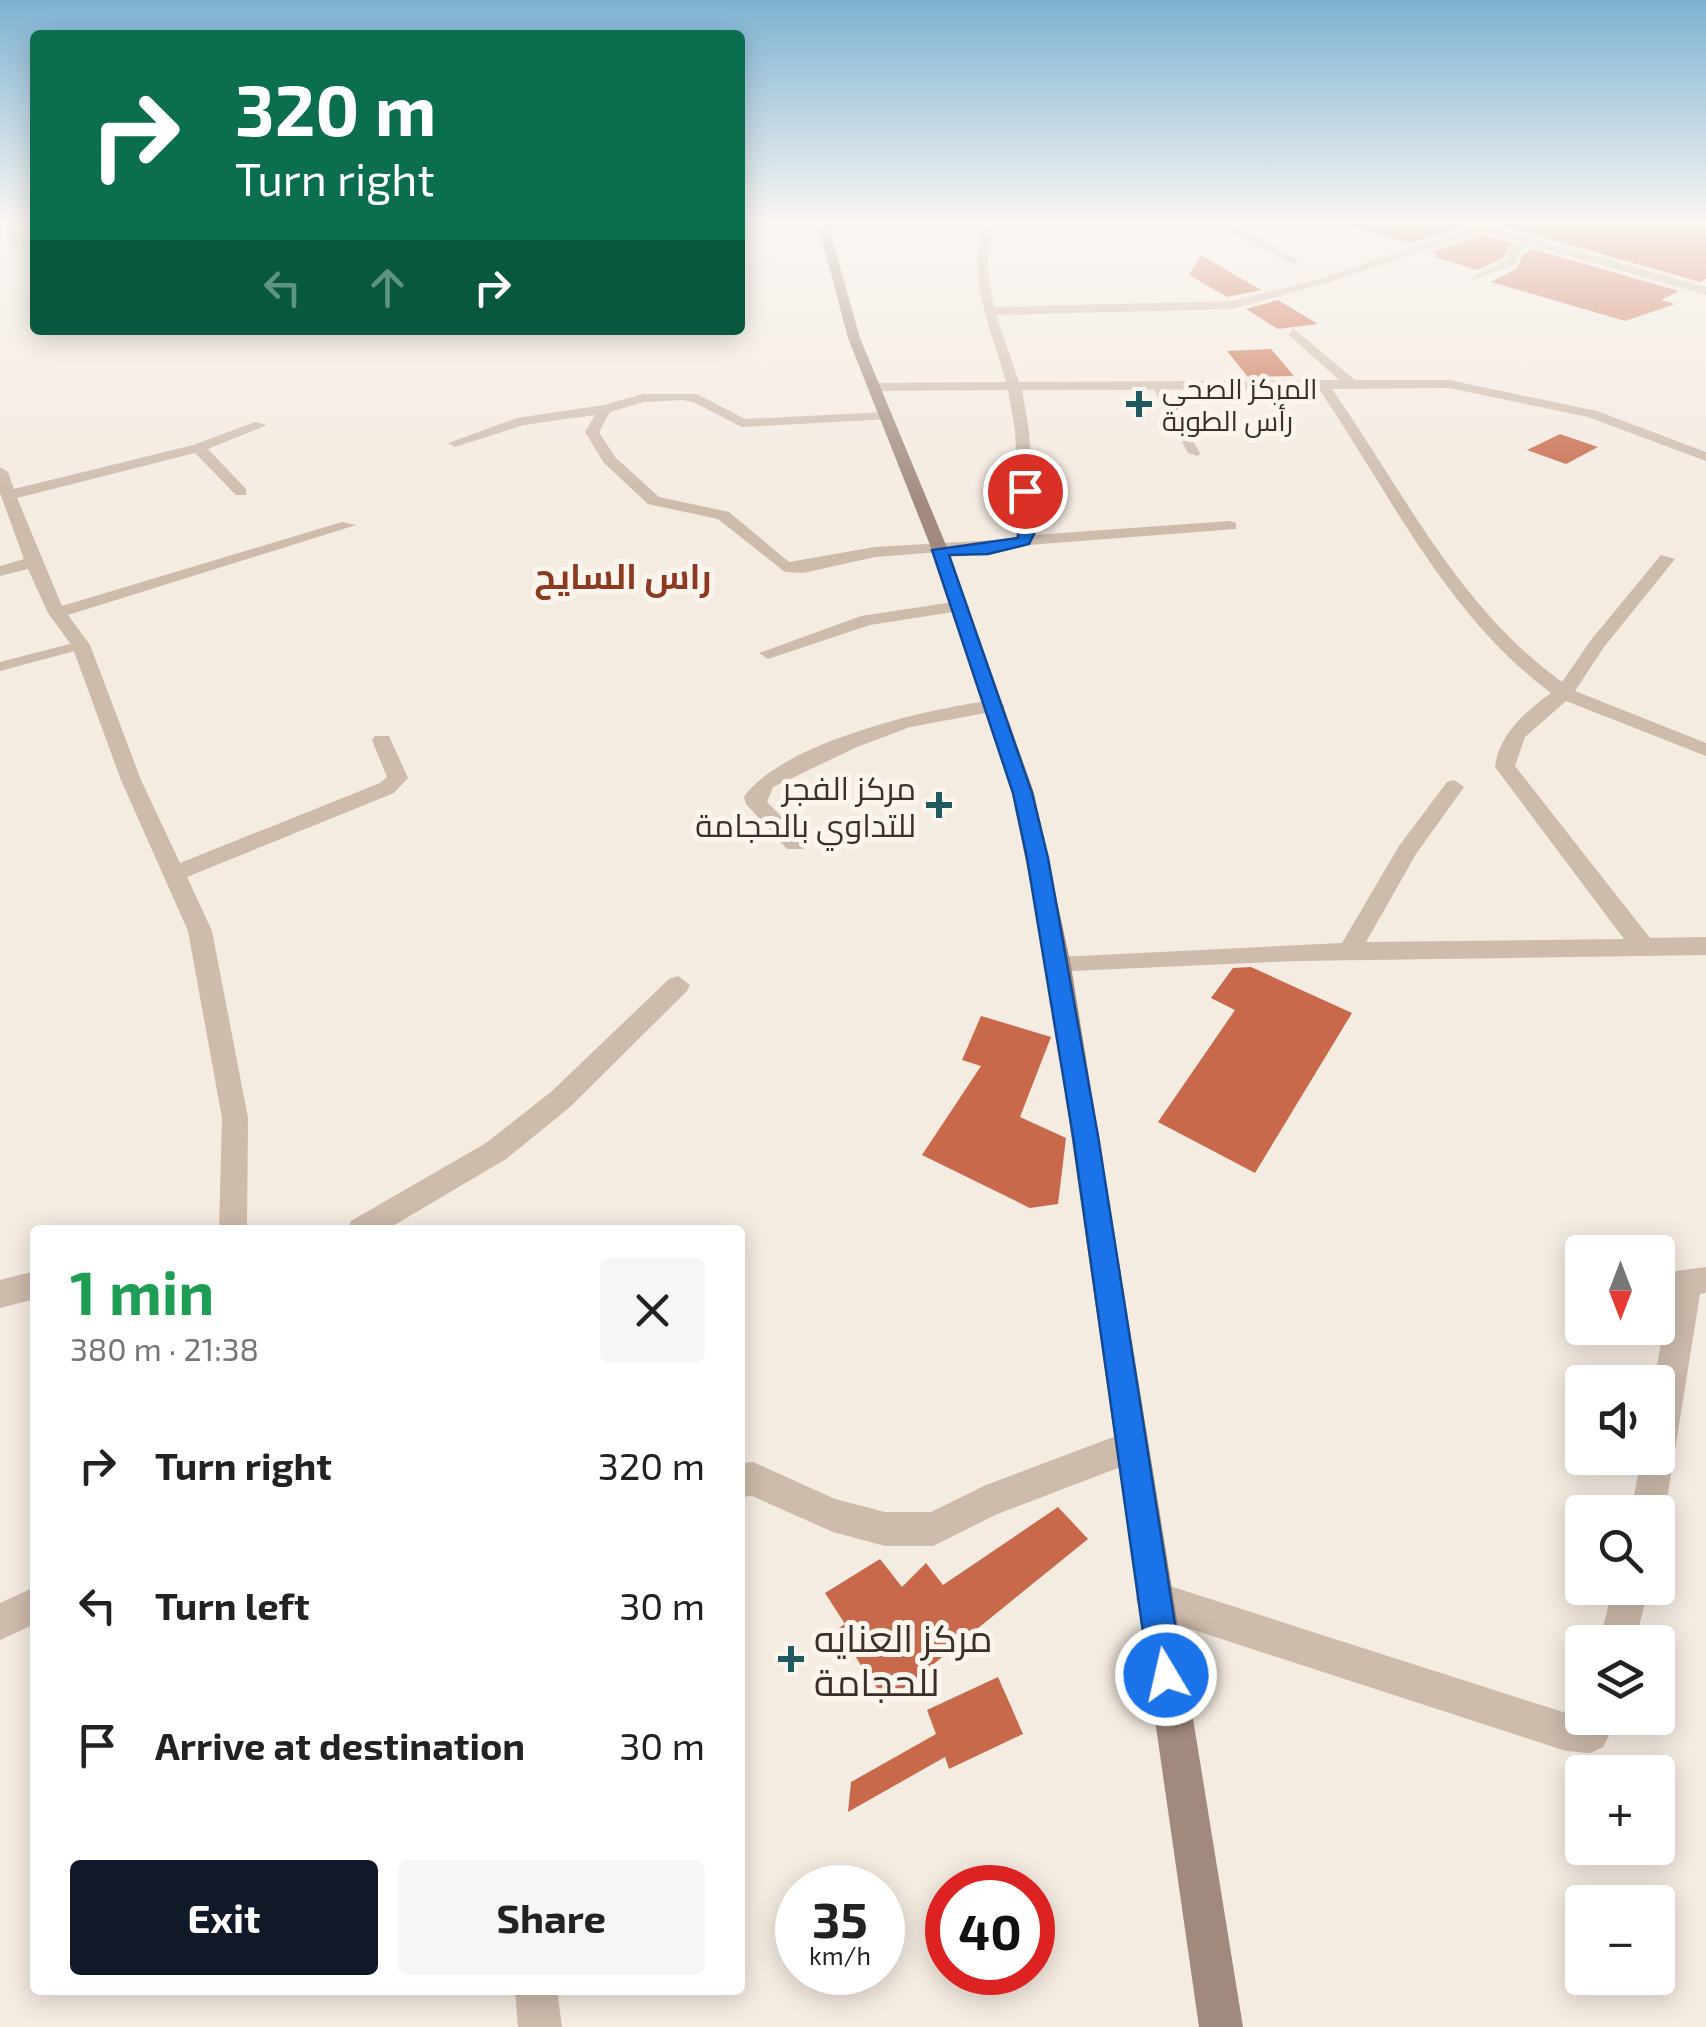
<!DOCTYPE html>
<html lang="en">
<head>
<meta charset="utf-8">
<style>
	body { margin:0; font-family:"Exo 2",Cairo,sans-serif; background:#f6f6f6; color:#222; height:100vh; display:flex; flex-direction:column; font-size:38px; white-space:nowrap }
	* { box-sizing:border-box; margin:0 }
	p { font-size:32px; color:#767676 }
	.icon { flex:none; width:55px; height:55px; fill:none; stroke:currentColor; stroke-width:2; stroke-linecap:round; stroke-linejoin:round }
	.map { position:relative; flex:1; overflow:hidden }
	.side { position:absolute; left:30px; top:1225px; width:715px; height:770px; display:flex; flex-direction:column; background:#fff; border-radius:10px; box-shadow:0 5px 25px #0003 }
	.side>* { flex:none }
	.hud { position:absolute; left:30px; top:30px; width:715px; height:305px; border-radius:10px; box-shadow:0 5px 25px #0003; background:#0b6e4f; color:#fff; overflow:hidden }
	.needle { width:65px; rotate:180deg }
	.buttons { position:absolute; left:1565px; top:1235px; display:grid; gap:20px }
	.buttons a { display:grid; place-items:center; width:110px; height:110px; border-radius:10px; background:#fff; box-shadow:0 5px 25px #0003; font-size:50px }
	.speed { position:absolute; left:775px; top:1865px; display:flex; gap:20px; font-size:50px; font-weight:700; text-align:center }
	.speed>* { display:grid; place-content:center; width:130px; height:130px; border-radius:50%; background:#fff; box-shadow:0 5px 25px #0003; line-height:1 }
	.speed small { font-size:25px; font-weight:400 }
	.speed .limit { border:15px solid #d22; background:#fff; color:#111 }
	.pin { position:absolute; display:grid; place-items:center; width:85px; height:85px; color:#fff; margin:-42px; border:5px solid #fff; border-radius:50%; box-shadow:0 2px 10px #0007 }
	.me { position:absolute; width:110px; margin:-55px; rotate:351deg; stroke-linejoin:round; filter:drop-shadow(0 0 8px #0008) }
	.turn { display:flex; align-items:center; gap:35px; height:210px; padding:0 40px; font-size:45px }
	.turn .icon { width:130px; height:130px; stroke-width:2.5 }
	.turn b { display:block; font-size:70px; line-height:85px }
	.lanes { display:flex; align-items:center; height:95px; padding:0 40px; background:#0003; justify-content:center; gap:50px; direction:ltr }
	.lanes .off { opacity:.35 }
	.round { display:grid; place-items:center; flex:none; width:105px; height:105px; border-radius:10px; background:#f6f6f6 }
	.head { display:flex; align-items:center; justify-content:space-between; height:170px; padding:0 40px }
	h1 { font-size:60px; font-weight:700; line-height:75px; color:#1e9e55 }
	.cta { display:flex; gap:20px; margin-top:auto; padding:20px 40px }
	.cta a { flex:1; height:115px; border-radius:10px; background:#111827; color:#fff; font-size:40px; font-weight:700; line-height:115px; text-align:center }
	.cta a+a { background:#f6f6f6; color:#222 }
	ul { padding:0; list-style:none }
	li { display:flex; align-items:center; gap:30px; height:140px; padding:0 40px }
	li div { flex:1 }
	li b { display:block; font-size:38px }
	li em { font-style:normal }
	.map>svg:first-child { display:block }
</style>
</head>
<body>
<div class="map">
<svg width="1706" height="2027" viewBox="0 0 1706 2027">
	<rect width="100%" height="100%" fill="#f4ebe1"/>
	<g fill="#c8694b">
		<path d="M1354 221H1478L1409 244 1353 226Z"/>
		<path d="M1508 221H1706V279L1700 282 1503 226Z"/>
		<path d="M1481 235 1512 243 1503 258 1477 270 1432 256 1438 254 1432 252Z"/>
		<path d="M1532 249 1679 291 1661 300 1675 304 1625 321 1491 282 1518 268 1522 255Z"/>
		<path d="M1201 255 1261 290 1227 297 1189 275Z"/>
		<path d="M1278 300 1318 324 1278 329 1246 309Z"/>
		<path d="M1271 349 1294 376 1248 377 1227 351Z"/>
		<path d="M1560 434 1598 447 1566 464 1527 450Z"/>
		<path d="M1251 967 1352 1013 1255 1173 1158 1122 1235 1010 1211 998 1233 968Z"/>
		<path d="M981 1016 1051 1037 1020 1117 1066 1138 1058 1204 1030 1208 922 1155 981 1066 962 1060Z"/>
		<path d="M1058 1507 1088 1539 888 1701 867 1676 839 1628 845 1624 825 1593 880 1559 902 1587 926 1563 943 1585Z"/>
		<path d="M998 1677 1023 1734 949 1769 945 1757 848 1812 851 1782 936 1734 927 1710Z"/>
	</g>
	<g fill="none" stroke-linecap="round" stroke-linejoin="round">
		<g fill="#cdbbac" fill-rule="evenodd">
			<path d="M1150 382 1159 384 1200 453 1198 456 1188 453Z"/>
			<path d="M81 641 88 645 86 648 0 671V662Z"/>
		</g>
		<g fill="#cdbbac" fill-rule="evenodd">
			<path d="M4 221H14L19 243 35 239V245L10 249Z"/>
			<path d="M984 221H994L987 266 994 307 1232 301 1319 279 1490 221H1505L1492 227 1706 287V295L1531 245 1518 253 1517 264 1473 280V276L1507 260 1508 250 1521 242 1481 231 1327 283 1232 309 996 315 1019 382 1339 380 1289 335 1293 328 1355 380H1449L1597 411 1706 452V461L1588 417 1449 388 1332 389C1403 491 1459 608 1562 682L1591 640 1661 555 1675 559 1604 647 1575 691 1706 743V756L1566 701 1525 737 1515 766 1650 938 1706 937V955L1296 961 1050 972 1047 966 1059 957 1342 943 1399 846 1447 782 1454 780 1464 787 1416 854 1366 942 1624 939 1495 767C1499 734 1526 711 1551 693 1446 615 1391 495 1319 389L1022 390 1029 431 1036 530 1033 535 1230 521 1236 523V529L875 557 803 573 785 572 718 519 648 504 604 463 585 432 595 415 524 425 455 447 448 443 517 418 604 405 643 394H697L745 419 885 412 890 413V419L742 427 693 402 682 400 644 402 610 412 599 432 615 457 659 497 729 512 789 562 875 547 1014 539 1020 530 1015 431 1008 390 873 391 866 387 873 383 1006 382C991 327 966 279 984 221Z"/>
			<path d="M1211 221H1224L1300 261 1290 263Z"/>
			<path d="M255 422 267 425 208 449 246 489V495H236L195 453 17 498 62 606 342 522 356 525 68 615 90 645 141 780 180 863 380 783 387 777 372 740 375 736H389L408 778 394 793 187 877 212 931 248 1118 247 1230H219L222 1118 188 931 121 780 72 646 48 613 28 569 0 576V566L24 559 0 493V467L8 472 14 489 193 445Z"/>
			<path d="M960 601 969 606 966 610 870 625 768 659 759 653 861 616Z"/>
			<path d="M995 700 1005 706 1002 710 910 727 857 747 773 787 767 802 803 839 806 844 803 849H787L746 804 744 797C782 742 930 708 995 700Z"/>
			<path d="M678 976 690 985 687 991 570 1107 506 1159 386 1230H347L351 1221 486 1143 552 1091 669 979Z"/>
			<path d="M1706 1267V1293L1700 1294 1665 1512 1658 1525V1512H1631L1641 1458H1658V1382H1654L1672 1281 1676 1271Z"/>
			<path d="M35 1271V1299L0 1308V1280Z"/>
			<path d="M1132 1430 1144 1434 1148 1446 1144 1458 995 1515 933 1546H885L833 1532 752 1496 740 1497V1463L753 1462 835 1499 885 1512H931L986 1485Z"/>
			<path d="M1154 1581 1566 1713 1580 1714 1582 1710V1718H1618L1603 1747 1590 1753 1566 1751 1154 1617 1141 1612 1136 1599 1141 1586Z"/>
			<path d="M35 1587V1624L0 1640V1603Z"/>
			<path d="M1613 1588H1649L1635 1642H1599Z"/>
			<path d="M515 1990H557L562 2027H518Z"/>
		</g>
		<path fill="#a18a7d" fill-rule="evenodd" d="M817 221H827L860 338 948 550 1034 793 1071 966 1243 2027H1199L1047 966 1012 793 932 550 848 338Z"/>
	</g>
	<linearGradient id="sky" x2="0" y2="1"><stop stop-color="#7eb2d2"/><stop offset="0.44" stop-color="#faf6f2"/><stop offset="1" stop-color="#faf6f2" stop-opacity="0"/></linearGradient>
	<rect width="1706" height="505" fill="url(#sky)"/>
	<path fill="#1a73e8" stroke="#114b97" stroke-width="2.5" d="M1025 487 1032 491 1036 530 1029 544 988 554 949 555 1032 793 1048 858 1098 1136 1183 1675 1178 1687 1166 1692 1154 1687 1149 1675 1073 1136 1027 858 1013 793 932 550 1018 538V491Z"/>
	<g fill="#1f5a5e" stroke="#fbf5ee" stroke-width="4">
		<path d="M1134 389h10v10h10v10h-10v10h-10v-10h-10v-10h10z"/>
		<path d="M934 790h10v10h10v10h-10v10h-10v-10h-10v-10h10z"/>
		<path d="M786 1644h10v10h10v10h-10v10h-10v-10h-10v-10h10z"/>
	</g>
	<g text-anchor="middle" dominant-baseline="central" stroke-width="10" stroke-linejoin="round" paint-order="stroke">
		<g font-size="28" fill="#3b302b" stroke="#fbf5ee" text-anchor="start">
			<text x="1162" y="388">المركز الصحي<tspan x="1162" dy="32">رأس الطوبة</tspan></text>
		</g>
		<g font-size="32" fill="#3b302b" stroke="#fbf5ee" text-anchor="end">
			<text x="916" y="787">مركز الفجر<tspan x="916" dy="37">للتداوي بالحجامة</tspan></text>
		</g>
		<g font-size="35" font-weight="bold" fill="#8c3b22" stroke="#fbf5ee">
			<text x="623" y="575">راس السايح</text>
		</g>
		<g font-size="38" fill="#3b302b" stroke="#fbf5ee" text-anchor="start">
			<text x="814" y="1637">مركز العنايه<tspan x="814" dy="44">للحجامة</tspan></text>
		</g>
	</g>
</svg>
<div class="buttons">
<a><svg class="needle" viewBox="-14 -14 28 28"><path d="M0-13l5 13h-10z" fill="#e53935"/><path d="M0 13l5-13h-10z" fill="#767676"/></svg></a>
<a><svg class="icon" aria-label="sound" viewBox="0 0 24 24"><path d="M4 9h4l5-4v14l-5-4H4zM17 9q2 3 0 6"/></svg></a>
<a><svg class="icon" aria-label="search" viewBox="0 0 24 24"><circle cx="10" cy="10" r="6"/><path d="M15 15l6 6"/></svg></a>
<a><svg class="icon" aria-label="layers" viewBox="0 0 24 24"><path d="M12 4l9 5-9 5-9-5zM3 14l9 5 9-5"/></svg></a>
<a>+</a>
<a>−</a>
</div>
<div class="speed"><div>35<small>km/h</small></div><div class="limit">40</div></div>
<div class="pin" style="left:1025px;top:491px;background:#d93025"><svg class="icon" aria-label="arrive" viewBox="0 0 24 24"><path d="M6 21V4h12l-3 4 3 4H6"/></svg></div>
<svg class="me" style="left:1166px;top:1675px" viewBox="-20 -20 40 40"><circle r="17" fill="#1a73e8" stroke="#fff" stroke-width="3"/><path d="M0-11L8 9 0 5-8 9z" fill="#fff"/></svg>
<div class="hud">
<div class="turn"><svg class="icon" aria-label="right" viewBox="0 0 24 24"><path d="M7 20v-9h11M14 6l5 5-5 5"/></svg><div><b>320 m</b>Turn right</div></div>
<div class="lanes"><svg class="icon off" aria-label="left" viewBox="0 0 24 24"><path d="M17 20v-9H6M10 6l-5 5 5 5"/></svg><svg class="icon off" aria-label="ahead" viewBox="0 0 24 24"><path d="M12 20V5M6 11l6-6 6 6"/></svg><svg class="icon" aria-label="right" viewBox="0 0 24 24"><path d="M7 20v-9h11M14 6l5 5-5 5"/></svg></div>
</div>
<section class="side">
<div class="head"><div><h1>1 min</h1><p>380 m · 21:38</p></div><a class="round"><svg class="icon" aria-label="close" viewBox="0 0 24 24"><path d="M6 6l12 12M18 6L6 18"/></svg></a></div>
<ul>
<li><svg class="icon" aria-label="right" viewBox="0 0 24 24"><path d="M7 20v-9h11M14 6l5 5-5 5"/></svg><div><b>Turn right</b></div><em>320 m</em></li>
<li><svg class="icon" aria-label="left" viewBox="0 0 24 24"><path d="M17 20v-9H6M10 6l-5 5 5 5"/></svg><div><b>Turn left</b></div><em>30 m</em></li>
<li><svg class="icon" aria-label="arrive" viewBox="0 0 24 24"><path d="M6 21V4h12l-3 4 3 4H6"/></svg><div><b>Arrive at destination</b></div><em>30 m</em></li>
</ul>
<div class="cta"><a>Exit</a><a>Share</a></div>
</section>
</div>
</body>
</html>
